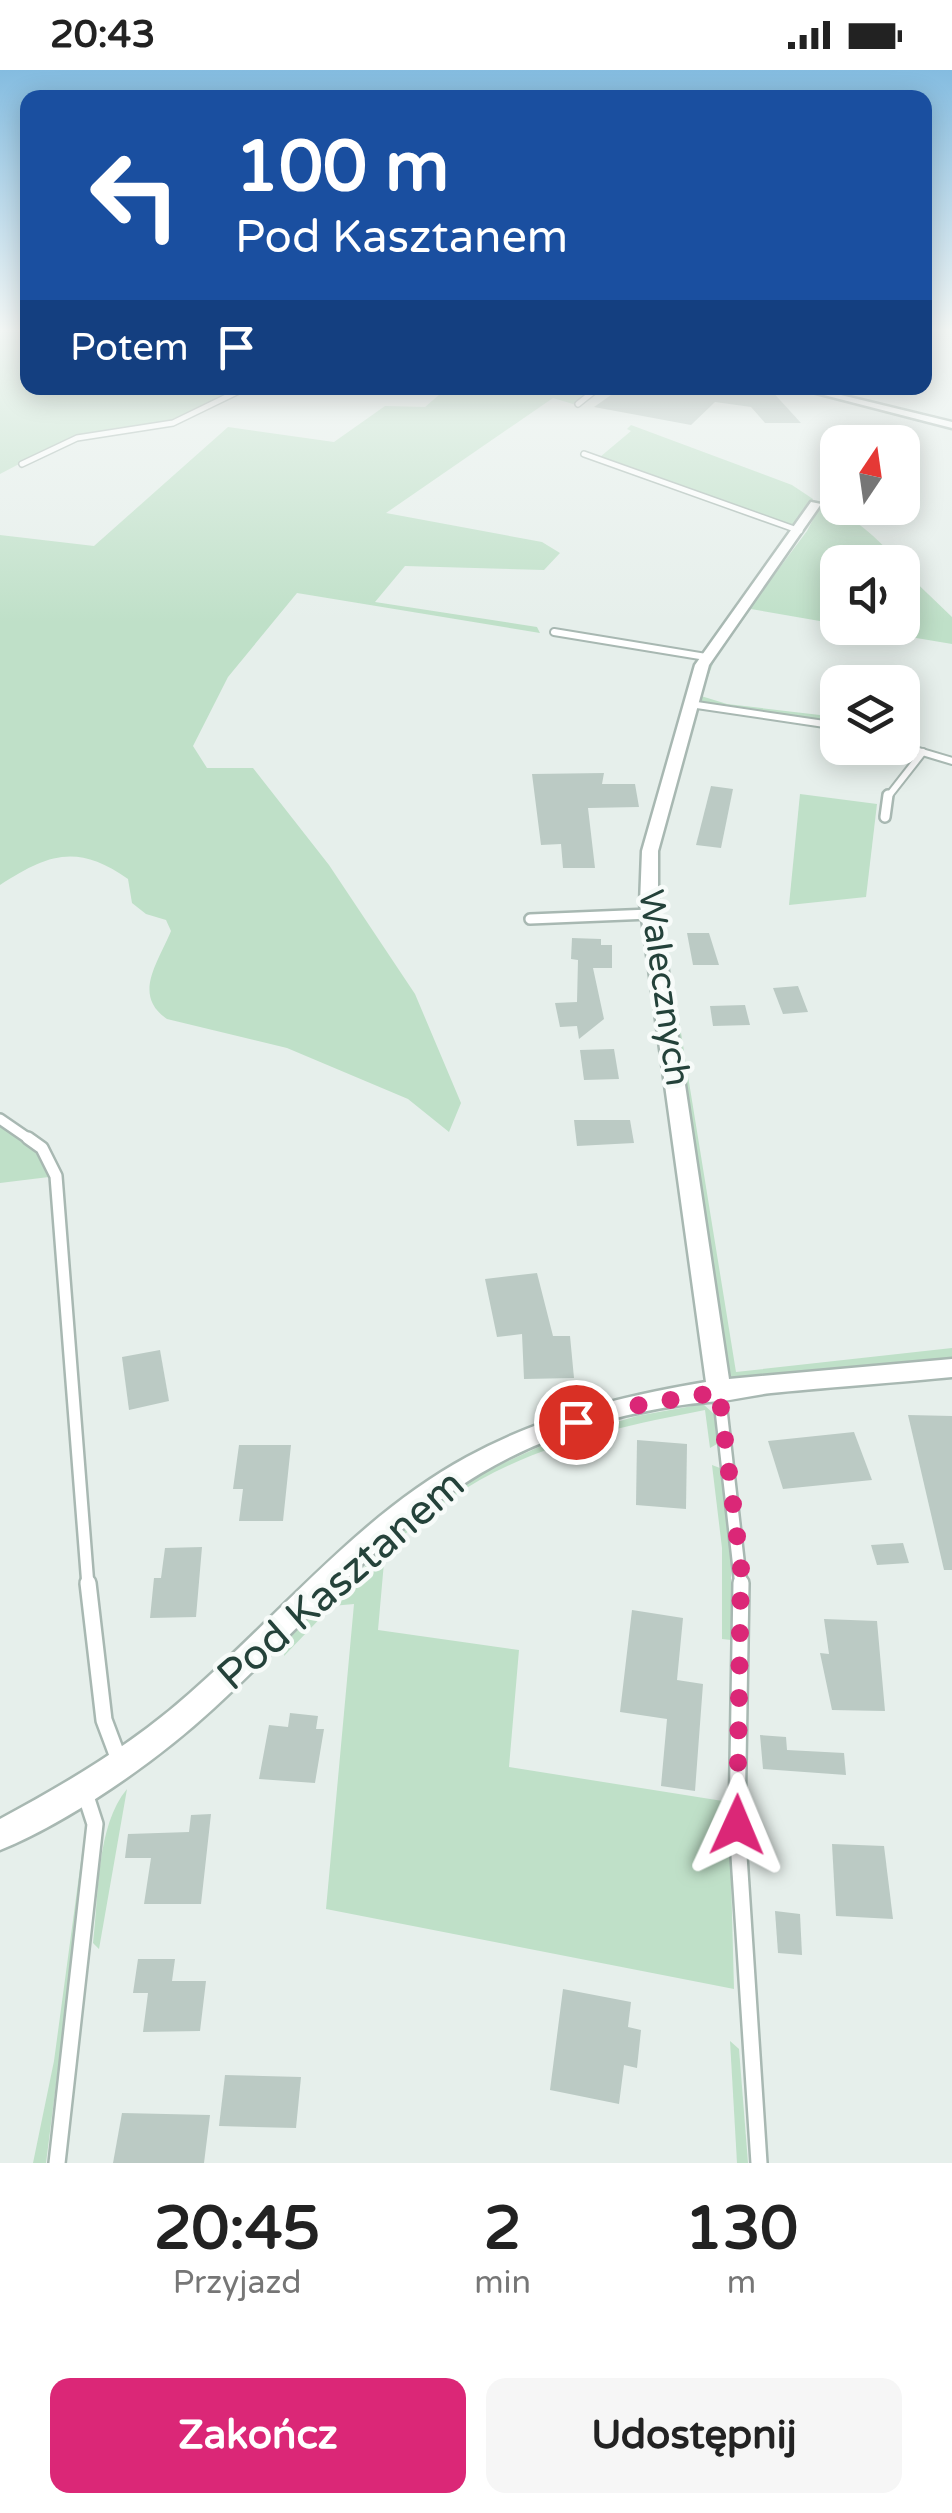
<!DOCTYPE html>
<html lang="pl">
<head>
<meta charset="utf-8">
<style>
	body { margin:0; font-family:"Varela Round",sans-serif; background:#f6f6f6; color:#222; height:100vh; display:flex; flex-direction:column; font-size:38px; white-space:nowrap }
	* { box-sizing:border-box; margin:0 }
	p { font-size:32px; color:#767676 }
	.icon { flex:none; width:55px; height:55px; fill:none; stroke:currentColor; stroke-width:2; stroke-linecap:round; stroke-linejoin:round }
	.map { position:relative; height:2093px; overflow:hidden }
	.drawer { display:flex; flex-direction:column; background:#fff; flex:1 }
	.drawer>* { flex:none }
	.top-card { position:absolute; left:20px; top:20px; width:912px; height:305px; border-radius:20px; box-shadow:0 5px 25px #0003; background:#1a4fa0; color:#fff; overflow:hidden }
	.needle { width:65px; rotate:13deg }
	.tools { position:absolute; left:820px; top:355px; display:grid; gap:20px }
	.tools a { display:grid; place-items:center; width:100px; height:100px; border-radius:20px; background:#fff; box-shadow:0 5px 25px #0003; font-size:50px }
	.pin { position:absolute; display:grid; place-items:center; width:85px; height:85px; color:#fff; margin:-42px; border:5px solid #fff; border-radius:50%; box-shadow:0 2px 10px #0007 }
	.me { position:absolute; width:110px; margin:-55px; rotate:1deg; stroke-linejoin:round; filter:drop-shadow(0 0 8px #0008) }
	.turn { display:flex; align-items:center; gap:35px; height:210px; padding:0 50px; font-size:45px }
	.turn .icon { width:130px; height:130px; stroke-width:2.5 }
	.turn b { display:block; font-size:70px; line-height:85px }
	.then { display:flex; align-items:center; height:95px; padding:0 50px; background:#0003; gap:20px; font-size:38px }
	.eta { display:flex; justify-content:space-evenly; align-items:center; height:170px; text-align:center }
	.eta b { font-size:60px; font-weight:700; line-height:70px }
	.button { display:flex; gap:20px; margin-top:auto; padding:20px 50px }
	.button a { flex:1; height:115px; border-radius:20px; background:#db2777; color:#fff; font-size:40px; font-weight:700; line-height:115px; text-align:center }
	.button a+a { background:#f6f6f6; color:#222 }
	.status { display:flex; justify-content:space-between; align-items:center; height:70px; padding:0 50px; background:#fff; direction:ltr }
	.status svg { height:28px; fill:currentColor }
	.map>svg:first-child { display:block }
</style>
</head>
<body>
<div class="status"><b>20:43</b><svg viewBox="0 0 49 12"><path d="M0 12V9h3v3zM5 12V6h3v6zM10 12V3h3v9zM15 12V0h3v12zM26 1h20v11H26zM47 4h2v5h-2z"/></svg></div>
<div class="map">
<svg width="952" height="2093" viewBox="0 0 952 2093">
	<rect width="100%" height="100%" fill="#e6efeb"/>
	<g fill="#bfe0c8">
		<path d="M0 260H27L28 318H241L174 351 63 371 0 404Z"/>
		<path d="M447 318 592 319 573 334 553 328 386 443 542 472 560 483 544 500 405 496 375 532 537 557 540 563 297 523 228 607 193 676 207 698H253L329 795 415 924 461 1033 449 1062 408 1029 287 978 167 949C132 925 158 893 171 861L166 850 146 844 132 833 128 809C77 773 48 784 0 815V465L94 476 228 357 334 372 385 336 425 337Z"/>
		<path d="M631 355 792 415 813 429 798 458 600 387 631 361 627 359Z"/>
		<path d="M819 438C845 437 882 471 897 492H838L837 554 751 539 715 588 701 626 727 634 837 647V653L703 632 697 625 712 588 807 461Z"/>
		<path d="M903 500 952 547V574L857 558H902Z"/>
		<path d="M800 724 877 734 866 827 789 835Z"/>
		<path d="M677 938 736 1302 952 1278V1290L737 1311 726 1303 673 940Z"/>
		<path d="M0 1054 39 1084 49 1107 0 1113Z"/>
		<path d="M703 1334 714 1344 717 1374 710 1378 705 1340C618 1357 526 1376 451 1428 428 1443 407 1463 385 1481L378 1560 519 1580 509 1697 729 1732 734 1919 326 1839 354 1534 332 1536 284 1586 286 1570 406 1458 477 1405 552 1371 637 1346Z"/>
		<path d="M712 1395 720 1398 731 1482V1570L722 1569V1478Z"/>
		<path d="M127 1719 99 1879 93 1873C99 1826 96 1756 127 1719Z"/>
		<path d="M83 1776 86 1780 46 2093H33L54 1991Z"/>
		<path d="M730 1971 739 1979 748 2093H737Z"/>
	</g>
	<g fill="#bbcac4">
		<path d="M621 318H769L801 353H765L751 337 715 332 691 355 594 337Z"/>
		<path d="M604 703 602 714H635L639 737 588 738 595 798H563L561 774 541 775 532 704Z"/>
		<path d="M711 716 733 719 721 778 696 775Z"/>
		<path d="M687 863H709L719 895H693Z"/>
		<path d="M572 868 601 869V875H612V898H593L604 949 579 969 577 956 560 957 555 933 577 932 578 890 571 889Z"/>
		<path d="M798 916 808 942 783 944 773 918Z"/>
		<path d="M745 935 750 955 713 956 710 936Z"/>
		<path d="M614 979 619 1009 584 1010 580 980Z"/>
		<path d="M574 1050H630L634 1073 577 1076Z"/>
		<path d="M537 1203 553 1266H570L574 1308 524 1309 522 1264 497 1267 485 1209Z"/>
		<path d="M160 1280 169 1331 129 1340 122 1287Z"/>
		<path d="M908 1345 952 1346V1500H944Z"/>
		<path d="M854 1362 872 1410 783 1419 768 1371Z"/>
		<path d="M637 1370 687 1374 686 1439 636 1435Z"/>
		<path d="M239 1375H291L283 1451H239L243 1419H233Z"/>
		<path d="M903 1473 909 1493 877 1495 871 1475Z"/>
		<path d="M202 1477 196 1547 150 1548 154 1508H161L165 1478Z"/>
		<path d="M632 1540 683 1548 677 1610 703 1614 695 1721 661 1716 667 1649 620 1642Z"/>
		<path d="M824 1549 877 1551 885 1641 832 1640 820 1583 829 1584Z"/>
		<path d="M290 1643 318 1646 316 1659H324L315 1713 259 1709 269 1655 288 1657Z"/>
		<path d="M760 1665 786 1667 787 1680 844 1683 846 1705 763 1699Z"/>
		<path d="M211 1744 201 1834H144L151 1788H125L128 1764 189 1762 191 1745Z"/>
		<path d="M832 1774 884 1776 893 1849 836 1846Z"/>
		<path d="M775 1841 800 1844 802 1885 778 1883Z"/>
		<path d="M138 1889H175L172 1911H206L200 1961 143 1962 148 1923H133Z"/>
		<path d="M563 1919 631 1932 628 1957 641 1960 637 1998 624 1995 619 2034 550 2020Z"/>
		<path d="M225 2005 301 2007 296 2058 219 2056Z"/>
		<path d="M122 2043 210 2045 204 2093H113Z"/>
	</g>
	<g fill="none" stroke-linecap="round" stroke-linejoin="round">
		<g stroke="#a8b8b2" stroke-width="8">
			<g id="service-far4">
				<path d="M578 334 598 318"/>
				<path d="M584 384 800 461"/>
				<path d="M22 394 77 368 173 353 245 318"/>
			</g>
		</g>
		<g stroke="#a8b8b2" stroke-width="10">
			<g id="service-far3">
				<path d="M554 562 706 587"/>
				<path d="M690 634 838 656"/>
				<path d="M902 676 952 691"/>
				<path d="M887 728 923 682"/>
			</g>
		</g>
		<g stroke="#a8b8b2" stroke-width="14">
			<g id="service-far2">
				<path d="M885 747 888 725"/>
				<path d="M530 849 650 844"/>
				<path d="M0 1049 32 1071"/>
			</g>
		</g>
		<g stroke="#a8b8b2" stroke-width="16">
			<g id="service-far1">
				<path d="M28 1068 42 1078 56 1106 88 1516"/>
				<path d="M719 1322 741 1516"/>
			</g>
		</g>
		<g stroke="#a8b8b2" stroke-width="20">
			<g id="service">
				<path d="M88 1513 104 1650 119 1690"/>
				<path d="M741 1513 737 1755 759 2093"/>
				<path d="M57 2093 95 1754 85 1723"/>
			</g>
		</g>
		<g stroke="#a8b8b2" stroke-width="5">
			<g id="minor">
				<path d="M797 318H812L952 352V358Z"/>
				<path d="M811 432 821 434 709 595 658 781V834L729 1309 952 1289V1307C892 1313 831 1317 771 1323 753 1325 735 1330 719 1331 638 1337 552 1361 481 1403 379 1464 301 1558 214 1638 158 1690 71 1751 0 1780V1749C67 1713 133 1674 190 1623 281 1544 360 1445 467 1387 542 1346 622 1326 706 1312L640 834 642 781 695 595Z"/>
			</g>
		</g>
		<use href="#service-far4" stroke="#fff" stroke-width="5"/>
		<use href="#service-far3" stroke="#fff" stroke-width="6"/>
		<use href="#service-far2" stroke="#fff" stroke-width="9"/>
		<use href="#service-far1" stroke="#fff" stroke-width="11"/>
		<use href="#service" stroke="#fff" stroke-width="15"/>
		<use href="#minor" fill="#fff" fill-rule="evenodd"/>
	</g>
	<linearGradient id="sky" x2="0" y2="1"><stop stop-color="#84bce0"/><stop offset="0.47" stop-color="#f4f8f6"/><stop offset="1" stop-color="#f4f8f6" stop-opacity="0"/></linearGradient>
	<rect width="952" height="553" fill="url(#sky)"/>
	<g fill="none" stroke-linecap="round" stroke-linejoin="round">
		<path stroke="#db2777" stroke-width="18" stroke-dasharray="0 32.4" d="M576 1352 634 1336 719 1322 741 1498 737 1755"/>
	</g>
	<g text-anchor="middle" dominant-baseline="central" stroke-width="9" stroke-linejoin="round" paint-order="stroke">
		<g font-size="35" fill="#24423a" stroke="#f7fbf9">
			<text transform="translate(664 918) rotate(82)">Walecznych</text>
		</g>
		<g font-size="42" fill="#24423a" stroke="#f7fbf9">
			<text transform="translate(341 1510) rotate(-41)">Pod Kasztanem</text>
		</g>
	</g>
</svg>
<div class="tools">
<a><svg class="needle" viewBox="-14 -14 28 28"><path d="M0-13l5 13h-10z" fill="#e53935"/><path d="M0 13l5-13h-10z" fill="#767676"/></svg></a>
<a><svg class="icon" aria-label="sound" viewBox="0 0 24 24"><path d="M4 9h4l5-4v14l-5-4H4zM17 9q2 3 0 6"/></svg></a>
<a><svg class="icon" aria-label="layers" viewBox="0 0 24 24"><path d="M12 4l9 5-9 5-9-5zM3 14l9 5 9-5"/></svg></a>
</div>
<div class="pin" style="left:576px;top:1352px;background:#d93025"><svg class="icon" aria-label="arrive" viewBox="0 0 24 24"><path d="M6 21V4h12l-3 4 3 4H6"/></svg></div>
<svg class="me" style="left:737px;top:1755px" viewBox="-20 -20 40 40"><path d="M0-17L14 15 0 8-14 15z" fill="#db2777" stroke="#fff" stroke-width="4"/></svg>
<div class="top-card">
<div class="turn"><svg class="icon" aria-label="left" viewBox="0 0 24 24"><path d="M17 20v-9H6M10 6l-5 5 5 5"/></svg><div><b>100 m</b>Pod Kasztanem</div></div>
<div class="then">Potem<svg class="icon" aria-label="arrive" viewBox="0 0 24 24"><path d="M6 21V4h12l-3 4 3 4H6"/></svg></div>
</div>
</div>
<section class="drawer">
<div class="eta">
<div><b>20:45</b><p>Przyjazd</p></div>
<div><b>2</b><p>min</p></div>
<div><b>130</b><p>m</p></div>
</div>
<div class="button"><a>Zakończ</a><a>Udostępnij</a></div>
</section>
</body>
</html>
